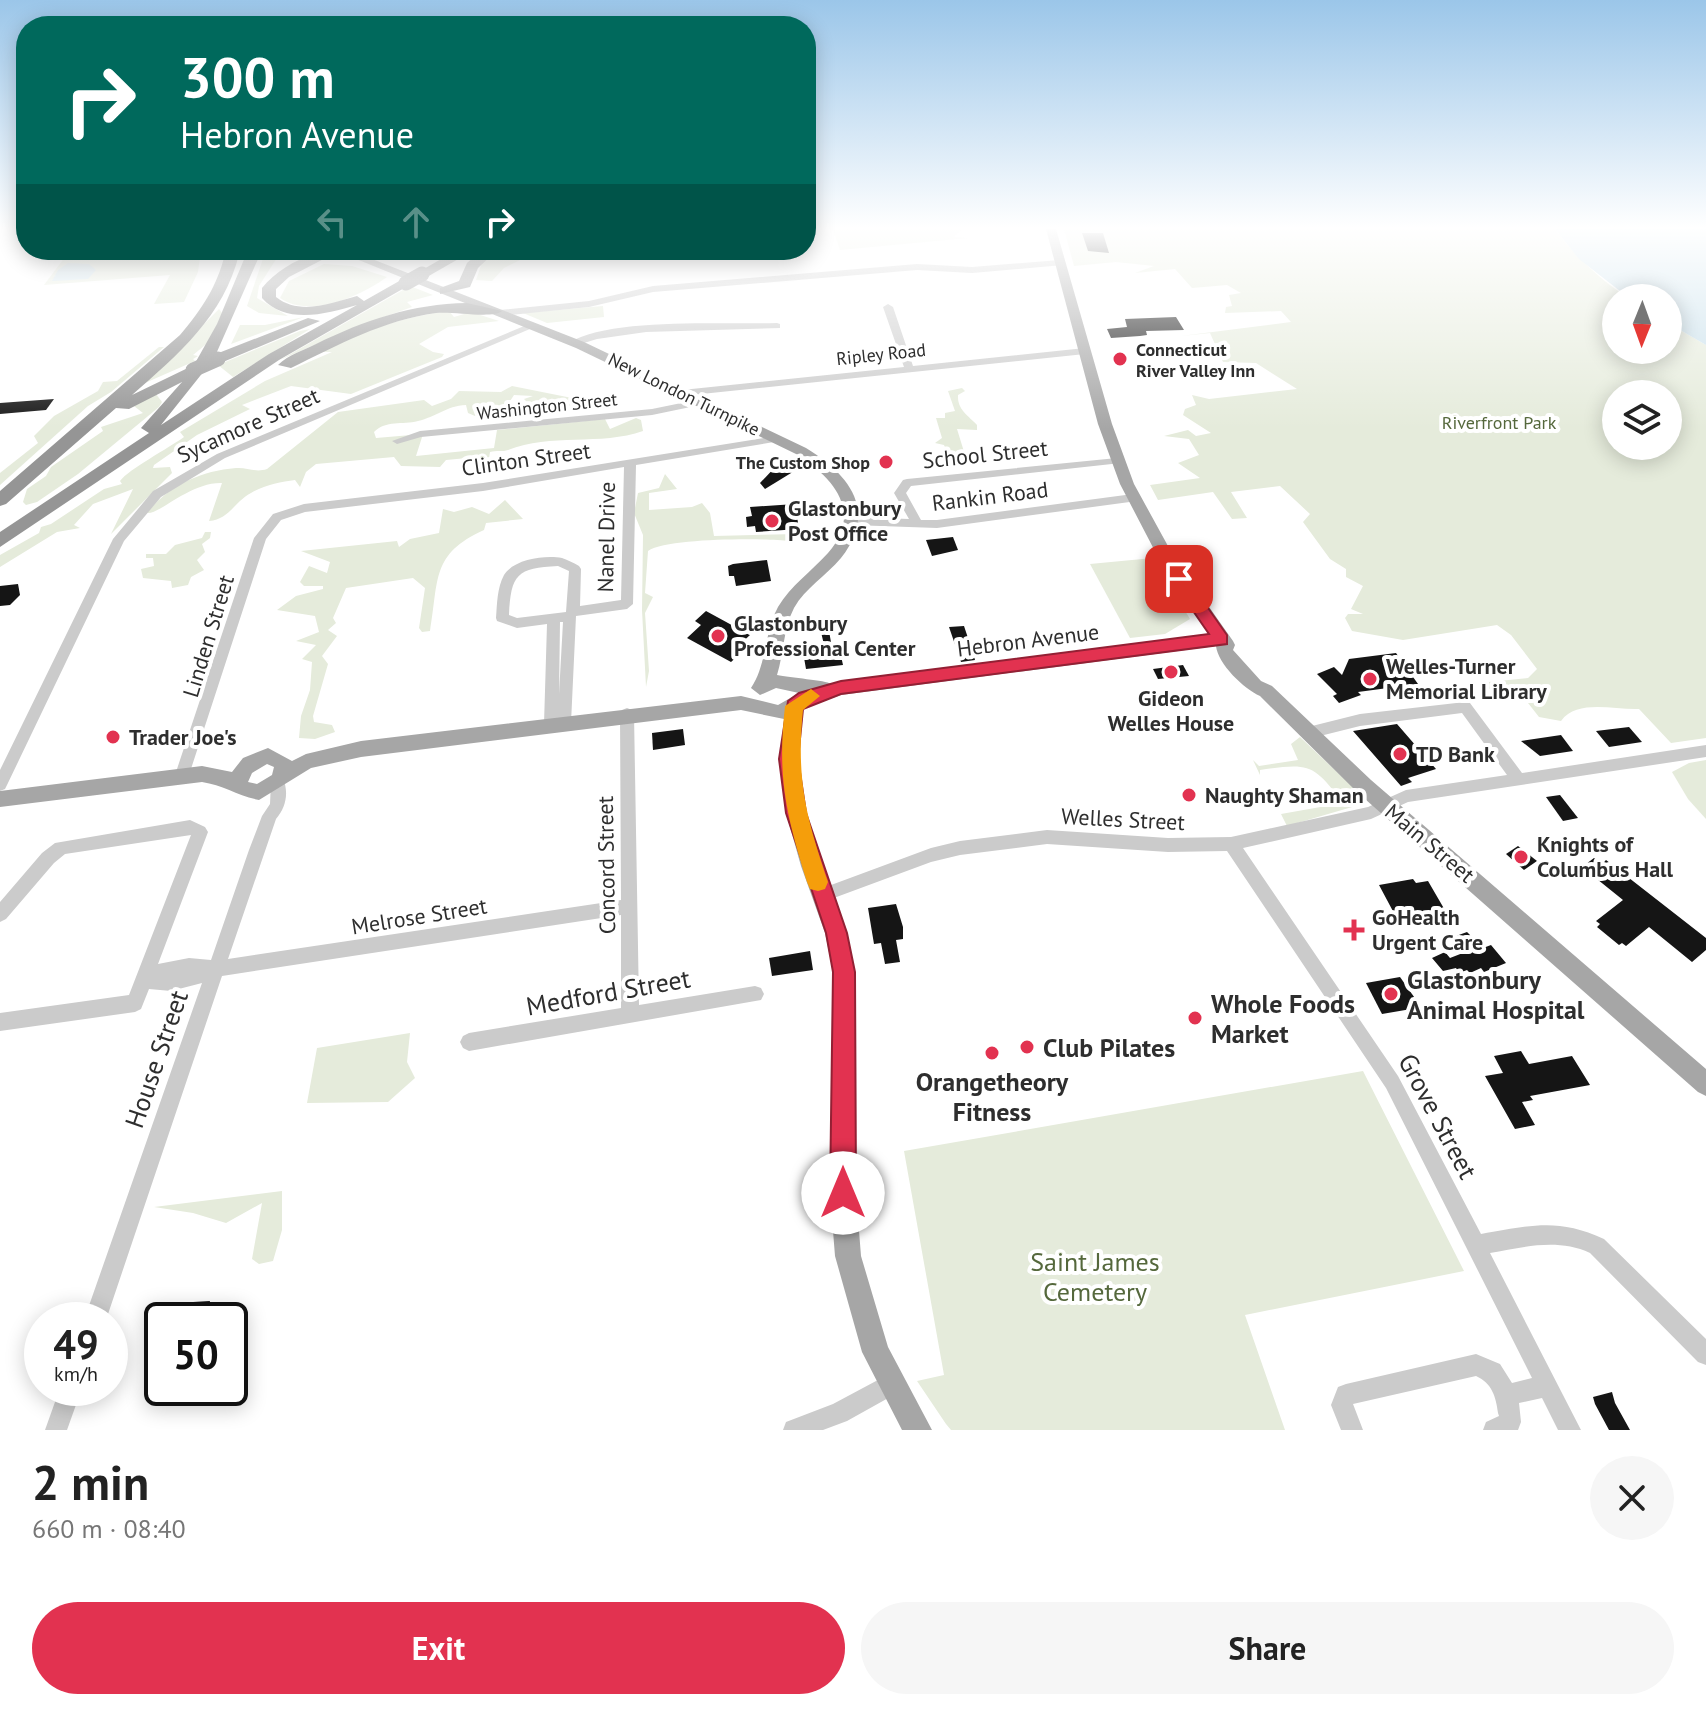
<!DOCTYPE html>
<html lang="en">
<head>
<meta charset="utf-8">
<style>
	body { margin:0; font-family:"PT Sans",sans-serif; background:#f6f6f6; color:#222; height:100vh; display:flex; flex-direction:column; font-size:30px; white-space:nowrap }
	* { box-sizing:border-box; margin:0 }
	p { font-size:26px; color:#767676 }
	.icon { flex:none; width:44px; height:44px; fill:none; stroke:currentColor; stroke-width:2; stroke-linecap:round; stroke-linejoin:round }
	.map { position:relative; height:1430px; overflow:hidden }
	.side { display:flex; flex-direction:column; background:#fff; flex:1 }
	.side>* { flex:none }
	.guide { position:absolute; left:16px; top:16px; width:800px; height:244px; border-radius:32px; box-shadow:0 4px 20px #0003; background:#00695c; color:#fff; overflow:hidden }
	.needle { width:52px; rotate:181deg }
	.tools { position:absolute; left:1602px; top:284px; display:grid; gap:16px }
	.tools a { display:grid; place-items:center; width:80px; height:80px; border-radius:50%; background:#fff; box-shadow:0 4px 20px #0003; font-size:40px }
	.speed { position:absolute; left:24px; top:1302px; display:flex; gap:16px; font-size:40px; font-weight:700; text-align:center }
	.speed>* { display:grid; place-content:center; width:104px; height:104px; border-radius:50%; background:#fff; box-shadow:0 4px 20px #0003; line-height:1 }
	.speed small { font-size:20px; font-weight:400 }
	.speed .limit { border:4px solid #111; border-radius:12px; background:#fff; color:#111 }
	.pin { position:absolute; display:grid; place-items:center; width:68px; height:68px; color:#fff; margin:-34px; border-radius:16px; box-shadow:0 4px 12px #0006 }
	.me { position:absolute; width:88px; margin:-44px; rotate:0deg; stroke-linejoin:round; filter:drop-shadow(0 0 6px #0008) }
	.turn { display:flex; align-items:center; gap:28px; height:168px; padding:0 32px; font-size:36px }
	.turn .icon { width:104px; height:104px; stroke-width:2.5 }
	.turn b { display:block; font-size:56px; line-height:68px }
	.lanes { display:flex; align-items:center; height:76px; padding:0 32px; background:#0003; justify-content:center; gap:40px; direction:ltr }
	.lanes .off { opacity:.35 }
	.round { display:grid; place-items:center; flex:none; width:84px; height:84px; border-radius:42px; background:#f6f6f6 }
	.head { display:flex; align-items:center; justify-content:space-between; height:136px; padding:0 32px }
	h1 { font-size:48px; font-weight:600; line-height:60px }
	.button { display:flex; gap:16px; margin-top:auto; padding:16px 32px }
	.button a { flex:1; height:92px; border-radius:48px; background:#e23250; color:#fff; font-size:32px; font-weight:600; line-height:92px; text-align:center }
	.button a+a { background:#f6f6f6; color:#222 }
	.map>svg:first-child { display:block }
</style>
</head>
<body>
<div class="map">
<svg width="1706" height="1430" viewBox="0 0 1706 1430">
	<rect width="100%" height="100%" fill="#fff"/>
	<g fill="#e5ebdb" fill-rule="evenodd">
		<path d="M833 229H963L953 237 968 238 840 250Z"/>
		<path d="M1064 229H1555C1573 254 1601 281 1629 298H1616V350H1668V323L1706 345V738L1671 743 1639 709C1613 710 1577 699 1561 721L1539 717 1528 703 1507 699 1479 683 1528 678 1537 669 1511 635 1497 625 1403 640 1352 631 1345 618 1348 614H1363L1351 609 1363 586 1346 577V569L1330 559 1303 522 1310 514 1280 486 1231 492 1247 518 1232 519 1213 492 1158 500 1150 485 1200 478 1178 463 1199 455 1189 439 1164 436 1188 430 1196 436 1211 433 1183 415 1185 409 1196 405 1192 395 1209 399 1297 389 1256 363 1223 362 1210 333 1181 336 1291 322 1281 311 1225 313 1226 307 1232 306 1229 295 1241 293 1227 285 1192 288 1175 269 1135 273 1154 266 1116 262 1074 266ZM1616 394H1668V446H1616Z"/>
		<path d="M110 250H201L198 272 184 302 154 304 170 275 44 285 68 253Z"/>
		<path d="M266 250H282L259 286 257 298 288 316 259 313 247 306Z"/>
		<path d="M498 250H540L504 268 492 281 476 280 483 260Z"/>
		<path d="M324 264 352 266 387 277C361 296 310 319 280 298L289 281Z"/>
		<path d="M410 286 433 295 407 302 412 307 353 328 280 360Z"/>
		<path d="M603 306 604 317 547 323 523 313Z"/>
		<path d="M219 309 222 313 210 341 193 355 198 356 193 359 195 361 145 383Z"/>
		<path d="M449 311 454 317 471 312 499 321 448 327 419 344 433 352 444 354 442 357 351 394 291 386 242 405 250 409 197 435 154 465 153 468 170 467 172 473 111 534 133 489 93 504 74 525 80 528 57 532 0 567V555L39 533 41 527 51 524 104 489 122 484 120 481C129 469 169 448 184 437L180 432 265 381 332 352H321C362 330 404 317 449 311Z"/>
		<path d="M304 317 231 344 240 325H265Z"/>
		<path d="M310 329 233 377 218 365 300 331Z"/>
		<path d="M159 347H164L111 392 88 406 0 485V473L38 443 34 436 54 416 98 391 103 382 117 381Z"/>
		<path d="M512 386 587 401 582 406 530 405 524 399 533 396 514 395 501 415 486 406 475 416 468 413 466 405C446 406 436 417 418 421 402 425 386 420 374 432L376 438 423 434 416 456 494 448 497 430 605 419 610 429 636 418 641 420 643 431C601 446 550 433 508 450 503 452 496 450 490 452L488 465 484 467 478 457 446 460 440 467 401 466 394 457 316 464 306 472 300 487 295 480C281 482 264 485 251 493 234 502 230 519 209 521L222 483C190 482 159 515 147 513 169 485 201 471 236 468 247 467 255 473 267 469L338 412 424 400 432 406 451 399 459 391 501 392Z"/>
		<path d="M962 388 965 391 958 395C957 410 969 416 977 425V430L957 429 965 455 950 459 944 445 935 443 942 438 936 418H945V413L955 411 948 391Z"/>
		<path d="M156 394 162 402 159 407 78 474 37 502 26 505 23 502 27 489 46 476 51 467 103 431 101 427 143 413 134 406Z"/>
		<path d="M665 474 677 489 649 493V510L692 507 702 503 710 513 714 536 797 534 789 541C762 538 668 538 648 551L645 593 653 597 645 613 649 671 646 687 642 610 643 535 634 513 638 493 659 488Z"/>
		<path d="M505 500 523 519 486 523 484 530C431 554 439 579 430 631L422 632 419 628 425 588 413 578 346 588 333 618 336 623 328 630 337 636 322 656 328 664 313 716 314 722 332 725 335 732 315 739 299 738 301 716 310 690 312 662 302 659 316 645 296 641 319 632 315 616 277 610 296 596 323 589V586H304L300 582 309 566 327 573 330 562 301 551 397 541 399 547 410 539 439 533 443 509 454 512 472 507 489 514Z"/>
		<path d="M205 532H211L210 538 202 544 205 552 197 560 204 570 191 577 188 585 172 588 171 581 143 578 141 569 154 566 153 558H146V554H166L175 545 202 538Z"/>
		<path d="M1153 558 1190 619 1165 634 1130 638 1090 564Z"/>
		<path d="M1300 737 1357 791 1361 799 1359 805 1287 826 1281 814 1343 803C1313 763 1309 763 1260 770V775L1253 760 1259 766 1298 760 1291 744Z"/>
		<path d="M1706 760V819L1688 799 1672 772 1689 763Z"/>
		<path d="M410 1033 407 1062 415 1078 388 1102 307 1103 317 1048Z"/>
		<path d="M1363 1071 1464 1271 1245 1315 1285 1430H951L946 1424 917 1381 944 1375 904 1151Z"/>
		<path d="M282 1191V1230L273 1261 259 1264 252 1259 262 1203 226 1223 193 1213 154 1207Z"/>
	</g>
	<g fill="#c8e0eb">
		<path d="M1555 229H1706V345L1668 323V298H1629L1579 259Z"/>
		<path d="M68 263 89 264 96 270 88 279 52 281 58 270Z"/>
	</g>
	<g fill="#151515">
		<path d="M1082 233H1103L1109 253 1088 251Z"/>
		<path d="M1176 317 1184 330 1146 331 1147 335 1140 336 1111 338 1107 329 1127 327 1125 319Z"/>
		<path d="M54 399 46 410 0 414V403Z"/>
		<path d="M780 462 796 470 765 489 760 483Z"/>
		<path d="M795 504 799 529 756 532 755 526 747 527 746 517 752 516 750 507Z"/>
		<path d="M953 537 958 550 932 556 926 540Z"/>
		<path d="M767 560 771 581 736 586 734 576H729L728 566 733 564Z"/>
		<path d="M18 584 20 595 10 605 0 606V586Z"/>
		<path d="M706 611 750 635 736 648 742 652 731 662 687 638 701 625 695 621Z"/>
		<path d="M964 626 970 644 978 643 979 649 972 650 975 660 961 662 949 627Z"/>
		<path d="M829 631 832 648 839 647 843 665 806 669 803 652 825 649 821 632Z"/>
		<path d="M1396 653 1418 684 1358 692 1361 695 1339 703 1333 696 1337 694 1317 674 1334 667 1342 675 1349 659Z"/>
		<path d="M1183 665 1189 676 1158 679 1153 669Z"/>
		<path d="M1397 724 1436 769 1408 778 1412 782 1401 786 1353 731Z"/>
		<path d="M1629 727 1642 742 1609 747 1596 731Z"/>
		<path d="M683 729 685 745 653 750 652 733Z"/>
		<path d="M1561 735 1573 751 1540 756 1521 741Z"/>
		<path d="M1560 795 1578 818 1563 821 1546 797Z"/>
		<path d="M1518 846 1537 861 1524 870 1506 854Z"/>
		<path d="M1594 858 1602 864 1606 860 1706 938V950L1692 962 1649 927 1626 946 1622 943 1619 945 1597 927 1600 924 1596 921 1623 900 1582 867Z"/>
		<path d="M1413 879 1416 883 1428 881 1446 912 1395 915 1379 885Z"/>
		<path d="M896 904 903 927V939L896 940 900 962 885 964 881 943 874 944 868 908Z"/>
		<path d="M1467 932 1483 948 1491 945 1506 963 1484 972 1481 968 1470 973 1467 970 1459 973 1456 968 1443 971 1432 958 1445 952 1450 958 1468 951 1456 936Z"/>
		<path d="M810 951 813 970 772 976 769 958Z"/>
		<path d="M1400 977 1419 1004 1417 1008 1382 1014 1366 983Z"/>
		<path d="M1521 1051 1529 1064 1572 1056 1590 1085 1530 1096 1533 1100 1522 1102 1535 1125 1515 1129 1485 1076 1503 1073 1494 1056Z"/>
		<path d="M210 1301 205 1320H188L193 1302Z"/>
		<path d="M164 1388H216V1394L170 1402 171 1399 160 1400Z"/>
		<path d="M1612 1392 1615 1403 1630 1430H1609L1595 1404 1593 1397Z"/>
	</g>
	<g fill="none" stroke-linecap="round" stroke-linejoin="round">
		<g fill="#cbcbcb" fill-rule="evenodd">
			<path d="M1060 260 1063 261V265L972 273 917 270 653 292 589 307 500 316 495 313 500 310 589 301 653 286 917 264 972 267Z"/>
			<path d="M888 304 893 307 913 366 1085 348 1090 351 1085 354 682 396 677 393 682 390 904 367 883 307Z"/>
			<path d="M777 323 780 324V328L646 332 597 339 574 346 569 343C609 317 726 325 777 323Z"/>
			<path d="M529 324 537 326 225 458 161 497 124 541 7 785 5 789 0 791V770L113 539 153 491 217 454Z"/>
			<path d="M701 399 705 400V404L652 415 421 437 397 444 392 441 420 431 652 409Z"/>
			<path d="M776 436 780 437V441L636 465 633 604 627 609 576 616 571 723 569 727 564 729 558 725 551 730 546 728 544 724 547 624 517 628 497 621 496 618C497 604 497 588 504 575 514 559 545 555 562 558 568 560 574 563 579 566L581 569 580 606 621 600 624 467 483 491 305 512 281 520 266 539 189 775 187 779 182 781 177 779 175 775 254 538 273 514 304 504 483 483ZM558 566 569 571 566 612 517 618 509 615C511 574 517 568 558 566ZM560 622H563L559 694Z"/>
			<path d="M1117 458 1123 461 1121 463 911 486 906 493 921 520H937L1133 494 1137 495V501L937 528 852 525 846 521 852 517 909 519 894 493 903 480 907 479Z"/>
			<path d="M1465 702 1470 703 1522 773 1706 745V757L1408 802 1371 819 1243 848 1398 1076 1481 1234C1529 1226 1557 1217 1604 1239L1706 1339V1365L1698 1362 1590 1253C1558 1238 1523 1247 1490 1253L1581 1430H1558L1542 1398 1519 1403 1521 1422 1518 1430H1483L1486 1422 1499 1416 1498 1413C1496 1397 1492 1383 1476 1376L1353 1404 1363 1430H1341L1331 1405 1338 1387 1346 1384 1476 1354 1500 1364 1512 1383 1532 1378 1386 1088 1227 851 1168 852 1047 844 960 855 931 862 823 902 817 900 815 895 817 890 823 888 931 848 960 841 1047 830 1168 838 1231 837 1368 807 1406 790 1507 775 1462 713 1360 726 1308 739 1303 737 1301 733 1303 729 1308 727 1360 714Z"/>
			<path d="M627 708 632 710 634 714 639 1005 755 986 761 988 764 994 761 1000 469 1051 463 1048 460 1042 463 1036 469 1033 621 1008V915L222 976 106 1320H84L202 983 171 991 149 989 141 1009 135 1012 0 1031V1013L129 995 191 835 65 854 54 863 6 919 0 922V902L42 853 55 843 190 820 205 827 208 832 158 964 189 958 211 960 249 850 262 816 270 804 271 782 273 778 278 776 283 778C289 793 286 807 276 819L228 959 621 900 620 714 622 710Z"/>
			<path d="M891 1373 899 1376 902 1384 899 1392 847 1421 823 1430H783L786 1422 833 1404Z"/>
			<path d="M60 1388H82L67 1430H45Z"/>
		</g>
		<path fill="#a6a6a6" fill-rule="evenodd" d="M1046 229H1056L1112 424 1134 484 1174 557 1233 641 1235 645 1233 650 1261 681 1272 686 1371 780 1706 1069V1096L1698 1092 1357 792 1260 696C1244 689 1218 664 1216 646L841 695 803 708 798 759 806 813 821 866 847 933 855 972 856 1193 861 1256 888 1347 932 1430H902L862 1352 835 1256 830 1193 833 972 825 933 801 866 786 813 780 759 784 719 741 710 361 757 311 768 259 800C238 796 223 785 202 782L0 807V791L202 766 232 772 243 758 268 748 292 761 306 754 361 741 741 696 778 705 799 693 776 688 760 695 751 688C767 664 764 633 778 607 791 585 811 572 828 553 864 512 833 477 796 454L576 348 334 250H349L584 342 806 448C850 475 878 511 841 558 826 576 805 588 794 608 783 629 784 653 777 675 790 678 826 680 831 684L1210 634 1159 559 1120 484 1098 424ZM267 764 274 767 272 775 257 784 248 782 252 773Z"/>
		<g fill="#959595" fill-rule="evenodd">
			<path d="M226 250H240C226 314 179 354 132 395L194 365 217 324 248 250H262L216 354 308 318 320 321 223 362 212 361 161 425 269 354 357 305C326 314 286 325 262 298V288C280 266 312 250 341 250L289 277 276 289V297C300 316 331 303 357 296L364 301 401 280 413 283 279 360 0 547V532L149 433 141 428 182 382 129 409 116 408 6 504 0 506V491L180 335C203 308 218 285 226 250Z"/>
			<path d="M457 250H474L427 277 415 274Z"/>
			<path d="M482 250H497L478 268 470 287 440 294V288L459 281 467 263Z"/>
			<path d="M467 303 502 311C493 319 452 311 436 313 384 320 338 345 291 368L278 365C288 355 304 350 316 344 365 320 412 304 467 303Z"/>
		</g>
		<g stroke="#959595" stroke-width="15">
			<path d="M406 283 422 274"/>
			<path d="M193 370 218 359"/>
		</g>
	</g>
	<linearGradient id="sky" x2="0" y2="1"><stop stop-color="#9bc6e9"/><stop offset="0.53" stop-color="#fff"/><stop offset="1" stop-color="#fff" stop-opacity="0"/></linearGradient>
	<rect width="1706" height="429" fill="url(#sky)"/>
	<path fill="#e23250" stroke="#932034" stroke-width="2" d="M1179 573 1185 575 1227 635V644L841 694 803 709 798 759 806 813 847 933 855 972 856 1193 852 1202 843 1206 834 1202 830 1193 833 972 826 933 786 813 779 759 788 701 799 693 841 681 1209 634 1171 579Z"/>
	<path fill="#f59e0b" d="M811 689 820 696 803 710C796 779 806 817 828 882L825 889 818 891 810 889 807 882C786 814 777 777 785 706Z"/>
	<g fill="#e23250" stroke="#fff" stroke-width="3">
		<circle cx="1120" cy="359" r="8"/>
		<circle cx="886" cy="462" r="8"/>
		<circle cx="772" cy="521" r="8"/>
		<circle cx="718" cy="636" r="8"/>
		<circle cx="1171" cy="672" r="8"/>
		<circle cx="1370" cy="679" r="8"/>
		<circle cx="113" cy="737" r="8"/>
		<circle cx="1400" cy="754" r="8"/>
		<circle cx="1189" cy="795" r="8"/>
		<circle cx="1521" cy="857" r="8"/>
		<path d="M1350 918h8v8h8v8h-8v8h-8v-8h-8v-8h8z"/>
		<circle cx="1391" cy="994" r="8"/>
		<circle cx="1195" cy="1018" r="8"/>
		<circle cx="1027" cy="1047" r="8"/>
		<circle cx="992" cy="1053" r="8"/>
	</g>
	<g text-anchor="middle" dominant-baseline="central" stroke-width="8" stroke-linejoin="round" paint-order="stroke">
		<g font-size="18" font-weight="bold" fill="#2e2e2e" stroke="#fff" text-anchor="start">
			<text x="1136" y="349">Connecticut<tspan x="1136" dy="21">River Valley Inn</tspan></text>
			<text x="870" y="462" text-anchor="end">The Custom Shop</text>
		</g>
		<g font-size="18" fill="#2e2e2e" stroke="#fff">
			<text transform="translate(881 354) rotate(-6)">Ripley Road</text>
			<text transform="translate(684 394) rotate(26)">New London Turnpike</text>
			<text transform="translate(547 406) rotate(-6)">Washington Street</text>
		</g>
		<g font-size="18" fill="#55683c" stroke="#fff">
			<text x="1499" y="422">Riverfront Park</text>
		</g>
		<g font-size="22" fill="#2e2e2e" stroke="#fff">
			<text transform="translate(248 425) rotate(-24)">Sycamore Street</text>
			<text transform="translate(985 454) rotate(-6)">School Street</text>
			<text transform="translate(526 459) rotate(-8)">Clinton Street</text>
			<text transform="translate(990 496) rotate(-7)">Rankin Road</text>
			<text transform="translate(606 537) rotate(-89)">Nanel Drive</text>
			<text transform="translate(208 636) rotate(-73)">Linden Street</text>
			<text transform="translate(1028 640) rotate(-7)">Hebron Avenue</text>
			<text transform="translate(1123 819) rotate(3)">Welles Street</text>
			<text transform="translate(1430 843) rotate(40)">Main Street</text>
			<text transform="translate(606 865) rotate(-91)">Concord Street</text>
			<text transform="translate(419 916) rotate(-9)">Melrose Street</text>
		</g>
		<g font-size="22" font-weight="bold" fill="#2e2e2e" stroke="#fff" text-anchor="start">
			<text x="788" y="508">Glastonbury<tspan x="788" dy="25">Post Office</tspan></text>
			<text x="734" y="623">Glastonbury<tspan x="734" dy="25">Professional Center</tspan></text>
			<text x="1386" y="666">Welles-Turner<tspan x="1386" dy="25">Memorial Library</tspan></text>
			<text x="1171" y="698" text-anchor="middle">Gideon<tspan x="1171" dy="25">Welles House</tspan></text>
			<text x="129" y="737">Trader Joe's</text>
			<text x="1416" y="754">TD Bank</text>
			<text x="1205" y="795">Naughty Shaman</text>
			<text x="1537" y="844">Knights of<tspan x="1537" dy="25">Columbus Hall</tspan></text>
			<text x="1372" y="917">GoHealth<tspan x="1372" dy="25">Urgent Care</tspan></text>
		</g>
		<g font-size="26" font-weight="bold" fill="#2e2e2e" stroke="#fff" text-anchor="start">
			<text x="1407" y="979">Glastonbury<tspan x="1407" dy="30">Animal Hospital</tspan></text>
			<text x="1211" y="1003">Whole Foods<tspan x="1211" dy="30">Market</tspan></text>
			<text x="1043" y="1047">Club Pilates</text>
			<text x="992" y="1081" text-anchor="middle">Orangetheory<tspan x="992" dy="30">Fitness</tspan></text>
		</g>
		<g font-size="26" fill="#2e2e2e" stroke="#fff">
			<text transform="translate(608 992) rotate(-10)">Medford Street</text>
			<text transform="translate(156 1059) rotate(-71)">House Street</text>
			<text transform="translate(1438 1116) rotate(62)">Grove Street</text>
		</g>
		<g font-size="26" fill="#55683c" stroke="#fff">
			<text x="1095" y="1261">Saint James<tspan x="1095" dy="30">Cemetery</tspan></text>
		</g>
	</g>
</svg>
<div class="tools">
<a><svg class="needle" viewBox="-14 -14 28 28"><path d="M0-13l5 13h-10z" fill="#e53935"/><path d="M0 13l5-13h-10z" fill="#767676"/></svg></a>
<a><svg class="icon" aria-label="layers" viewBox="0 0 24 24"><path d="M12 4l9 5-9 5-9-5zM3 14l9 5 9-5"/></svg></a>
</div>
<div class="speed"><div>49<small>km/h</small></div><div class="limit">50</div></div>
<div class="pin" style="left:1179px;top:579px;background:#d93025"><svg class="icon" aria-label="arrive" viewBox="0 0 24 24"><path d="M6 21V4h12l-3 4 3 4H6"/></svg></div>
<svg class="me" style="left:843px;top:1193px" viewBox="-20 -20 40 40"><circle r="19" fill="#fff"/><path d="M0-13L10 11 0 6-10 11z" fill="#e23250"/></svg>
<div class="guide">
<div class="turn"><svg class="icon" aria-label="right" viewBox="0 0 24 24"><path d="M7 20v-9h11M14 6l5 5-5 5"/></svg><div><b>300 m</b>Hebron Avenue</div></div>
<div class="lanes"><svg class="icon off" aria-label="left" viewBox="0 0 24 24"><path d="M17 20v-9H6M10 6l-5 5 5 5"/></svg><svg class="icon off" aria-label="ahead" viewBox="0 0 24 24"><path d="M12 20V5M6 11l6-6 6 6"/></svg><svg class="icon" aria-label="right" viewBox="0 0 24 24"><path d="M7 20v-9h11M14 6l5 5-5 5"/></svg></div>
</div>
</div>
<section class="side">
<div class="head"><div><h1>2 min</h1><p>660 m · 08:40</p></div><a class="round"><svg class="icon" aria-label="close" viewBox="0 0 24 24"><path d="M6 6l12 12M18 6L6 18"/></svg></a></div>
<div class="button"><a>Exit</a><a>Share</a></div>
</section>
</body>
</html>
